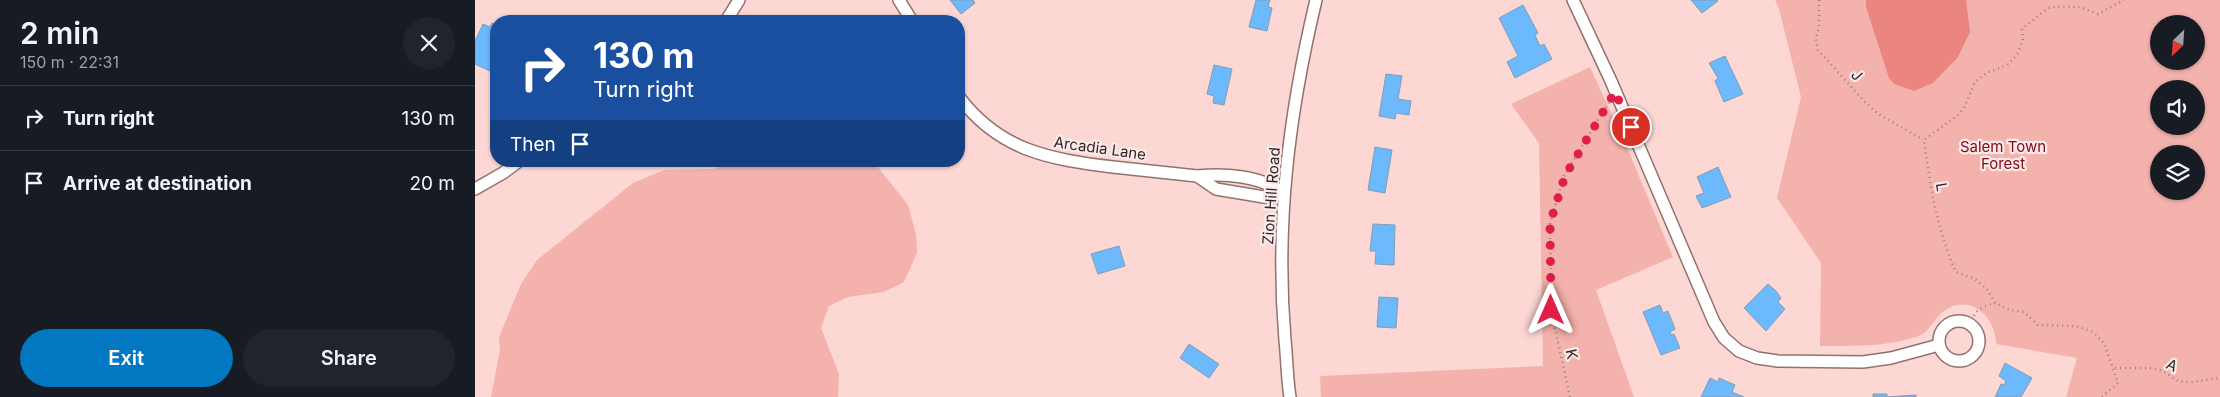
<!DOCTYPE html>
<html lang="en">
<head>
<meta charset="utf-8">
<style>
	body { margin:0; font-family:Inter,sans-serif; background:#20242c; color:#f1f3f6; height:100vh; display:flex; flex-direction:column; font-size:19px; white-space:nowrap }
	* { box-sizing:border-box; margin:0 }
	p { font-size:16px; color:#9ea1a6 }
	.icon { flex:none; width:28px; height:28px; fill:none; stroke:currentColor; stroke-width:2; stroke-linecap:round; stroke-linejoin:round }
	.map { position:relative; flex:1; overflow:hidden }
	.details { display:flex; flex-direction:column; background:#171b24; width:475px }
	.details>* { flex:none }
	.top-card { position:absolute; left:15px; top:15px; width:475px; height:152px; border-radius:20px; box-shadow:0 1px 4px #0004; background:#1a4fa0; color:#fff; overflow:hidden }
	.needle { width:32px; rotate:205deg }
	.controls { position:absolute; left:1675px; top:15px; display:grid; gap:10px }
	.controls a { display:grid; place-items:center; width:55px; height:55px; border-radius:50%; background:#171b24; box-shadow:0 1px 4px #0004; font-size:25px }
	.pin { position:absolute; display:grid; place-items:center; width:42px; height:42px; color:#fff; margin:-21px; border:2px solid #fff; border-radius:50%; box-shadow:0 1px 5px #0007 }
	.me { position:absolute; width:55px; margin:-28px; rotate:0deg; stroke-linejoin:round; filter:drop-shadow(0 0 4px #0008) }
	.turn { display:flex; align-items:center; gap:18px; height:105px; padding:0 20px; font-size:22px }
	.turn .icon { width:65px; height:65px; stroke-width:2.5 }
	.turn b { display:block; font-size:35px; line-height:42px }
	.then { display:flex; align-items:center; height:48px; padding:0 20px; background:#0003; gap:10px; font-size:19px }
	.round { display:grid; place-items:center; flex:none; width:52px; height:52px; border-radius:26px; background:#20242c }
	.headline { display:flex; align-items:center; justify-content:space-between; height:85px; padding:0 20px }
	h1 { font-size:30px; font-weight:600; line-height:38px }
	.primary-button { display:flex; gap:10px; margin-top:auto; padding:10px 20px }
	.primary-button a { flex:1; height:58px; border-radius:30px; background:#0178c1; color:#fff; font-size:20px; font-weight:600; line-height:58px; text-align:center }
	.primary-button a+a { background:#20242c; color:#f1f3f6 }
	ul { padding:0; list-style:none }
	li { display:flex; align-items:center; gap:15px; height:65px; padding:0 20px; border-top:1px solid #363941 }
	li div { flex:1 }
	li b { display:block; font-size:19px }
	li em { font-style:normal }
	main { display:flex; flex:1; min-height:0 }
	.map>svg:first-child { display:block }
</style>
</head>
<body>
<main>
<section class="details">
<div class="headline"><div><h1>2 min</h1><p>150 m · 22:31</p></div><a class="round"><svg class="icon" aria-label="close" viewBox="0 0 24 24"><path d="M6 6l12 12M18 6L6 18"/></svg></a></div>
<ul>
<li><svg class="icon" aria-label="right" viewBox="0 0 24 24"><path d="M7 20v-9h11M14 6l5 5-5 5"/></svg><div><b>Turn right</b></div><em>130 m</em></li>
<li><svg class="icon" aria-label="arrive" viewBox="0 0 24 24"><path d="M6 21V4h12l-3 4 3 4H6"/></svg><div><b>Arrive at destination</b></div><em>20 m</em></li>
</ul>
<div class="primary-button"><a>Exit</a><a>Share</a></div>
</section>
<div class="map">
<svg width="1745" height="397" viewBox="0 0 1745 397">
	<rect width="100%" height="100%" fill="#fdd7d4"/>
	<g fill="#f4b2ad" fill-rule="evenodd">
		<path d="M1300 0H1745V397H1591L1602 358 1521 344C1521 316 1494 293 1469 311 1458 319 1455 333 1441 337 1409 347 1378 346 1345 346L1346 263 1302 198 1326 97 1304 9ZM1684 24H1721V61H1684ZM1684 89H1721V126H1684ZM1684 154H1721V191H1684Z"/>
		<path d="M1115 67 1153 150 1198 257 1121 290 1159 397H846L845 376 1068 366 1064 143 1036 104Z"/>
		<path d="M257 161H398L433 205 441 234 442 253 429 282 409 292 373 297 354 306 346 328 364 374 363 397H16L25 350 24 337 46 284 62 260 158 183 189 170 240 169Z"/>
	</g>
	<path fill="#ea8580" d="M1391 0H1491L1495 32 1483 57 1458 83 1439 91 1419 84 1414 78 1391 7Z"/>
	<g fill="#6cb9fd" stroke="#849db3">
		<path d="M475 0H498L500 3 486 14Z"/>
		<path d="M781 0H795L793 7 797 8 792 31 774 27Z"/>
		<path d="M1216 0H1242L1243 1 1227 13Z"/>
		<path d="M1048 5 1063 33 1060 35 1065 46 1069 44 1077 59 1040 78 1032 62 1043 56 1024 18Z"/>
		<path d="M151 16 156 21H145Z"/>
		<path d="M17 23 21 25V74L0 64V41L8 24 15 27Z"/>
		<path d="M1250 56 1268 94 1249 102 1240 81 1243 78 1234 63Z"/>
		<path d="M739 65 757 69 749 105 738 103 739 96 732 94Z"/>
		<path d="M911 74 927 76 923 99 936 101 934 115 921 113 920 119 904 116Z"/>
		<path d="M900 147 917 150 910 193 893 190Z"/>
		<path d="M1243 167 1256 197 1227 208 1221 196 1229 193 1222 177Z"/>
		<path d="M898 224 920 225 919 265 900 264 901 251H895Z"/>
		<path d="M644 246 650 266 623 274 616 254Z"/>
		<path d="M1293 284 1301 291 1306 298 1303 302 1310 309 1291 331 1269 308Z"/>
		<path d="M904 297 923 298 921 328 902 327Z"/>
		<path d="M1185 305 1188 313 1193 311 1200 329 1195 332 1196 335 1199 334 1205 348 1186 355 1168 312Z"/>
		<path d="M714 344 744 364 734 378 705 358Z"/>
		<path d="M1530 363 1557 378 1546 397H1520L1526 384 1529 385 1531 381 1524 376Z"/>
		<path d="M1235 378 1243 382 1244 378 1260 385 1257 392 1269 397H1226Z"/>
		<path d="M1398 394H1412V397L1441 395V397H1398Z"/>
	</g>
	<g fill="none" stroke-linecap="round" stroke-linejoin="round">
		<g stroke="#93716f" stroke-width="14">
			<g id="minor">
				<path d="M424 0 437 21"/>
				<path d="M1098 0 1136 81 1239 322 1249 338 1264 351 1282 358 1303 361 1388 362 1416 358 1464 345"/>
				<path d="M251 21 264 0"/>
				<path d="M484 97C525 151 574 159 638 167 666 170 694 173 722 176 750 173 786 176 809 193"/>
				<path d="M722 176 741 189 795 198 809 193"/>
				<path d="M0 189 28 173 44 161"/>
				<circle cx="1484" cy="341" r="20"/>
				<path d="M815 397C812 378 812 359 810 340 800 224 814 113 841 0"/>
			</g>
		</g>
		<g stroke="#9a807e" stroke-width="2.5" stroke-dasharray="1 4" stroke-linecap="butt">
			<path d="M1344 0V26L1341 39 1343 50 1390 102 1402 113 1448 140"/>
			<path d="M1495 325C1501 309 1504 308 1520 303"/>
			<path d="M1640 368H1675L1688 371 1703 381 1717 382 1745 378"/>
			<path d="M1095 397 1076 310 1075 223 1089 176 1134 102"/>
			<path d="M1627 397 1643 383 1629 343 1618 332 1601 326 1563 325 1549 312 1535 310 1520 303 1512 289 1500 279 1481 272C1462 230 1455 186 1449 140L1483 115 1489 108 1500 82 1511 73 1532 65 1542 55 1548 40 1547 29 1573 8 1578 7H1605L1623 14 1649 0"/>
		</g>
		<use href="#minor" stroke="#fff" stroke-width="11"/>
	</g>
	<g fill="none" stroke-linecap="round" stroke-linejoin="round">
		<path stroke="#e11d48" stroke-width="9" stroke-dasharray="0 16.2" d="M1076 310 1075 223 1090 176 1140 92 1156 127"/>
	</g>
	<g text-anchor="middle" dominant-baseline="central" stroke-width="4.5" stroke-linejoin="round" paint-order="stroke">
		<g font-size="15" fill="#322423" stroke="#faeae9">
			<text transform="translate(1382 75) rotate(48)">J</text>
			<text transform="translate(625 148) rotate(8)">Arcadia Lane</text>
			<text transform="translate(1467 187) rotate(80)">L</text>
			<text transform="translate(796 196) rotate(-86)">Zion Hill Road</text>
			<text transform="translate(1097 354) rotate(78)">K</text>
			<text transform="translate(1697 365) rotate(26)">A</text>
		</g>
		<g font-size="15" fill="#850618" stroke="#faeae9">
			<text x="1528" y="146">Salem Town<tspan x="1528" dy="17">Forest</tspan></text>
		</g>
	</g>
</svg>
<div class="controls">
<a><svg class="needle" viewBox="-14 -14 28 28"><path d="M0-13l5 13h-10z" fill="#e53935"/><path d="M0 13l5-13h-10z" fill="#9ea1a6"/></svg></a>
<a><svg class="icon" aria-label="sound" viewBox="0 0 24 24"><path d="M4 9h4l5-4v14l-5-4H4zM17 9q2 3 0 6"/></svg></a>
<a><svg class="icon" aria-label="layers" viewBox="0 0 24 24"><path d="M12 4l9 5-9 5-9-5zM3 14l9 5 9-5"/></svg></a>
</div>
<div class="pin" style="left:1156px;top:127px;background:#d93025"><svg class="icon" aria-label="arrive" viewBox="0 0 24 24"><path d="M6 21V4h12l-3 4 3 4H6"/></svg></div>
<svg class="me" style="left:1076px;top:310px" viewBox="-20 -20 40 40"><path d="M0-17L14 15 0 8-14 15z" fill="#e11d48" stroke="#fff" stroke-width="4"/></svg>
<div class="top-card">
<div class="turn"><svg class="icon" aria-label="right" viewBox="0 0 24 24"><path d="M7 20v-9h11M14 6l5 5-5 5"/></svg><div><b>130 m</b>Turn right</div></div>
<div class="then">Then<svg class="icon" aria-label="arrive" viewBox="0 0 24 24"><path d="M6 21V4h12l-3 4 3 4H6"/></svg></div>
</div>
</div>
</main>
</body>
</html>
